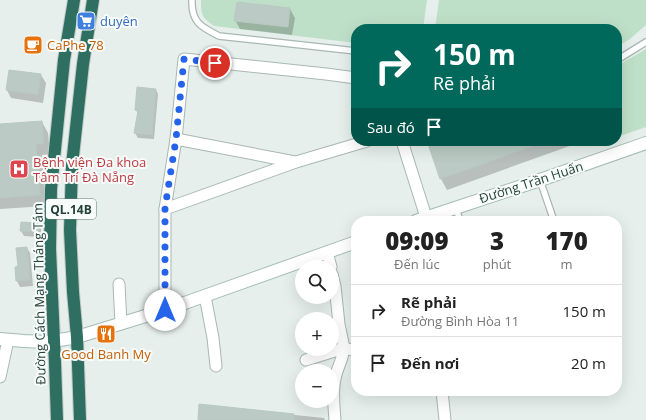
<!DOCTYPE html>
<html lang="vi">
<head>
<meta charset="utf-8">
<style>
	body { margin:0; font-family:"Open Sans",sans-serif; background:#f6f6f6; color:#222; height:100vh; display:flex; flex-direction:column; font-size:15px; white-space:nowrap }
	* { box-sizing:border-box; margin:0 }
	p { font-size:13px; color:#767676 }
	.icon { flex:none; width:22px; height:22px; fill:none; stroke:currentColor; stroke-width:2; stroke-linecap:round; stroke-linejoin:round }
	.map { position:relative; flex:1; overflow:hidden }
	.side { position:absolute; left:351px; top:216px; width:271px; height:180px; display:flex; flex-direction:column; background:#fff; border-radius:16px; box-shadow:0 4px 16px #0002 }
	.side>* { flex:none }
	.top-card { position:absolute; left:351px; top:24px; width:271px; height:122px; border-radius:16px; box-shadow:0 4px 16px #0002; background:#00695c; color:#fff; overflow:hidden }
	.controls { position:absolute; left:295px; top:260px; display:grid; gap:8px }
	.controls a { display:grid; place-items:center; width:44px; height:44px; border-radius:50%; background:#fff; box-shadow:0 4px 16px #0002; font-size:20px }
	.pin { position:absolute; display:grid; place-items:center; width:34px; height:34px; color:#fff; margin:-17px; border:2px solid #fff; border-radius:50%; box-shadow:0 1px 4px #0007 }
	.me { position:absolute; width:44px; margin:-22px; rotate:0deg; stroke-linejoin:round; filter:drop-shadow(0 0 3px #0008) }
	.turn { display:flex; align-items:center; gap:14px; height:84px; padding:0 16px; font-size:18px }
	.turn .icon { width:52px; height:52px; stroke-width:2.5 }
	.turn b { display:block; font-size:28px; line-height:34px }
	.then { display:flex; align-items:center; height:38px; padding:0 16px; background:#0003; gap:8px; font-size:15px }
	.eta { display:flex; justify-content:space-evenly; align-items:center; height:68px; text-align:center }
	.eta b { font-size:24px; font-weight:800; line-height:28px }
	ul { padding:0; list-style:none }
	li { display:flex; align-items:center; gap:12px; height:52px; padding:0 16px; border-top:1px solid #e0e0e0 }
	li div { flex:1 }
	li b { display:block; font-size:15px }
	li em { font-style:normal }
	.map>svg:first-child { display:block }
</style>
</head>
<body>
<div class="map">
<svg width="646" height="420" viewBox="0 0 646 420">
	<rect width="100%" height="100%" fill="#e6efeb"/>
	<g fill="#bfe0c8">
		<path d="M201 0H427L423 29H356V43L214 26C202 17 201 16 201 0Z"/>
		<path d="M439 0H646V25L630 39 617 47V29H435Z"/>
		<path d="M646 49V127L617 137V66Z"/>
	</g>
	<g fill="#0003">
		<path d="M290 9 295 18 292 35 240 29 235 20Z"/>
		<path d="M41 75 46 83 43 103 11 98 7 90Z"/>
		<path d="M156 90 158 94 154 139 138 138 135 133 138 114 136 110Z"/>
		<path d="M42 122 48 133 50 154 42 155 46 206 0 209V125Z"/>
		<path d="M428 141H577L578 143 447 190 441 179Z"/>
		<path d="M38 224 41 229V237L24 236 21 231Z"/>
		<path d="M27 248 30 253 33 286 20 287 17 281 16 268 19 267Z"/>
		<path d="M200 405 324 418 325 420H199Z"/>
	</g>
	<g fill="#bbcac4" stroke="#b8c9c2">
		<path d="M237 2 290 8 288 27 234 21Z"/>
		<path d="M9 70 41 74 38 95 6 90Z"/>
		<path d="M137 87 156 89 152 135 134 133 138 111 135 110Z"/>
		<path d="M42 121 44 144H36L40 195 0 198V124Z"/>
		<path d="M427 141H544V142L440 179Z"/>
		<path d="M21 222 38 223V232L20 231Z"/>
		<path d="M27 247 30 280 16 281 15 267 18 266 16 248Z"/>
		<path d="M199 404 294 414V420H198Z"/>
	</g>
	<g fill="none" stroke-linecap="round" stroke-linejoin="round">
		<g stroke="#a8b8b2" stroke-width="8">
			<g id="lane">
				<path d="M192 0C191 22 201 27 219 36L356 51"/>
				<path d="M617 60 646 42"/>
				<path d="M540 180 554 221"/>
				<path d="M456 208 460 221"/>
			</g>
		</g>
		<g stroke="#a8b8b2" stroke-width="13">
			<g id="street">
				<path d="M176 139 295 162"/>
				<path d="M402 141 426 217 427 221"/>
				<path d="M165 209 296 162 367 141"/>
				<path d="M327 252 331 267"/>
				<path d="M332 274 335 286 339 324 344 348 356 351"/>
				<path d="M119 284 121 324"/>
				<path d="M205 296 213 338 216 366"/>
				<path d="M165 310V209L176 139 184 59 326 74 356 78"/>
				<path d="M306 360 344 348C343 359 337 368 335 379 332 392 334 407 335 420"/>
				<path d="M0 377 8 340"/>
				<path d="M442 391 445 420"/>
			</g>
		</g>
		<g stroke="#a4bbb3" stroke-width="14">
			<g id="secondary">
				<path d="M416 221 540 180 646 143"/>
				<path d="M0 339 24 341 48 342 77 337 165 310 356 242"/>
			</g>
		</g>
		<g stroke="#c2cac8" stroke-width="14">
			<g id="highway">
				<path d="M57 420 55 363 50 249 51 189 64 60 74 0"/>
				<path d="M80 420 77 337 73 292 70 230 72 165 83 64 93 0"/>
			</g>
		</g>
		<use href="#lane" stroke="#fff" stroke-width="5.5"/>
		<use href="#street" stroke="#fff" stroke-width="11"/>
		<use href="#secondary" stroke="#fff" stroke-width="12"/>
		<use href="#highway" stroke="#2f6f62" stroke-width="12"/>
	</g>
	<g fill="none" stroke-linecap="round" stroke-linejoin="round">
		<path stroke="#2563eb" stroke-width="7" stroke-dasharray="0 12.6" d="M165 310V208L176 139 184 59 215 63"/>
	</g>
	<defs>
		<g id="supermarket-square" transform="scale(1)"><rect x="-9" y="-9" width="18" height="18" rx="4" fill="#3f7fe0" stroke="#f7fbf9"/><path d="M-6-5.5h2.5l.6 2H6L4.5 2H-2.5L-4.4-4H-6ZM-1.5 3.2a1.3 1.3 0 1 0 .1 0ZM3 3.2a1.3 1.3 0 1 0 .1 0Z" fill="#fff"/></g>
		<g id="cafe-square" transform="scale(1)"><rect x="-9" y="-9" width="18" height="18" rx="4" fill="#e8710a" stroke="#f7fbf9"/><path d="M-5.5-4.5H6V0H3Q3 3.5 0 3.5H-2.5Q-5.5 3.5-5.5 0ZM3-3.2v2h1.7v-2ZM-6 4.5H4V6H-6Z" fill="#fff"/></g>
		<g id="hospital-square" transform="scale(1)"><rect x="-9" y="-9" width="18" height="18" rx="4" fill="#e0444e" stroke="#f7fbf9"/><path d="M-5-5h3v3.5h4V-5h3V5h-3V1.5h-4V5h-3Z" fill="#fff"/></g>
		<g id="restaurant-square" transform="scale(1)"><rect x="-9" y="-9" width="18" height="18" rx="4" fill="#e8710a" stroke="#f7fbf9"/><path d="M-5-6h1v4h1v-4h1v4h1v-4h1v5L-1.5 .5V6h-2V.5L-5-1ZM5-6V6H3V1.5H1.5Q1.5-4 5-6Z" fill="#fff"/></g>
	</defs>
	<g fill-rule="evenodd">
		<use href="#supermarket-square" x="86" y="21"/>
		<use href="#cafe-square" x="33" y="45"/>
		<use href="#hospital-square" x="19" y="169"/>
		<use href="#restaurant-square" x="106" y="334"/>
	</g>
	<g text-anchor="middle" dominant-baseline="central" stroke-width="4" stroke-linejoin="round" paint-order="stroke">
		<rect fill="#f7fbf9" stroke="#637a73" stroke-width="1" x="46" y="199" width="50" height="20" rx="3"/>
		<g font-size="12" font-weight="bold" fill="#24423a">
			<text x="71" y="209">QL.14B</text>
		</g>
		<g font-size="13" fill="#366cbe" stroke="#f7fbf9" text-anchor="start">
			<text x="100" y="21">duyên</text>
		</g>
		<g font-size="13" fill="#c56008" stroke="#f7fbf9" text-anchor="start">
			<text x="47" y="45">CaPhe 78</text>
			<text x="106" y="354" text-anchor="middle">Good Banh My</text>
		</g>
		<g font-size="13" fill="#be3a42" stroke="#f7fbf9" text-anchor="start">
			<text x="33" y="162">Bệnh viện Đa khoa<tspan x="33" dy="15">Tâm Trí Đà Nẵng</tspan></text>
		</g>
		<g font-size="13" fill="#24423a" stroke="#f7fbf9">
			<text transform="translate(531 182) rotate(-18)">Đường Trần Huấn</text>
			<text transform="translate(39 294) rotate(-91)">Đường Cách Mạng Tháng Tám</text>
		</g>
	</g>
</svg>
<div class="controls">
<a><svg class="icon" aria-label="search" viewBox="0 0 24 24"><circle cx="10" cy="10" r="6"/><path d="M15 15l6 6"/></svg></a>
<a>+</a>
<a>−</a>
</div>
<div class="pin" style="left:215px;top:63px;background:#d93025"><svg class="icon" aria-label="arrive" viewBox="0 0 24 24"><path d="M6 21V4h12l-3 4 3 4H6"/></svg></div>
<svg class="me" style="left:165px;top:310px" viewBox="-20 -20 40 40"><circle r="19" fill="#fff"/><path d="M0-13L10 11 0 6-10 11z" fill="#2563eb"/></svg>
<div class="top-card">
<div class="turn"><svg class="icon" aria-label="right" viewBox="0 0 24 24"><path d="M7 20v-9h11M14 6l5 5-5 5"/></svg><div><b>150 m</b>Rẽ phải</div></div>
<div class="then">Sau đó<svg class="icon" aria-label="arrive" viewBox="0 0 24 24"><path d="M6 21V4h12l-3 4 3 4H6"/></svg></div>
</div>
<section class="side">
<div class="eta">
<div><b>09:09</b><p>Đến lúc</p></div>
<div><b>3</b><p>phút</p></div>
<div><b>170</b><p>m</p></div>
</div>
<ul>
<li><svg class="icon" aria-label="right" viewBox="0 0 24 24"><path d="M7 20v-9h11M14 6l5 5-5 5"/></svg><div><b>Rẽ phải</b><p>Đường Bình Hòa 11</p></div><em>150 m</em></li>
<li><svg class="icon" aria-label="arrive" viewBox="0 0 24 24"><path d="M6 21V4h12l-3 4 3 4H6"/></svg><div><b>Đến nơi</b></div><em>20 m</em></li>
</ul>
</section>
</div>
</body>
</html>
